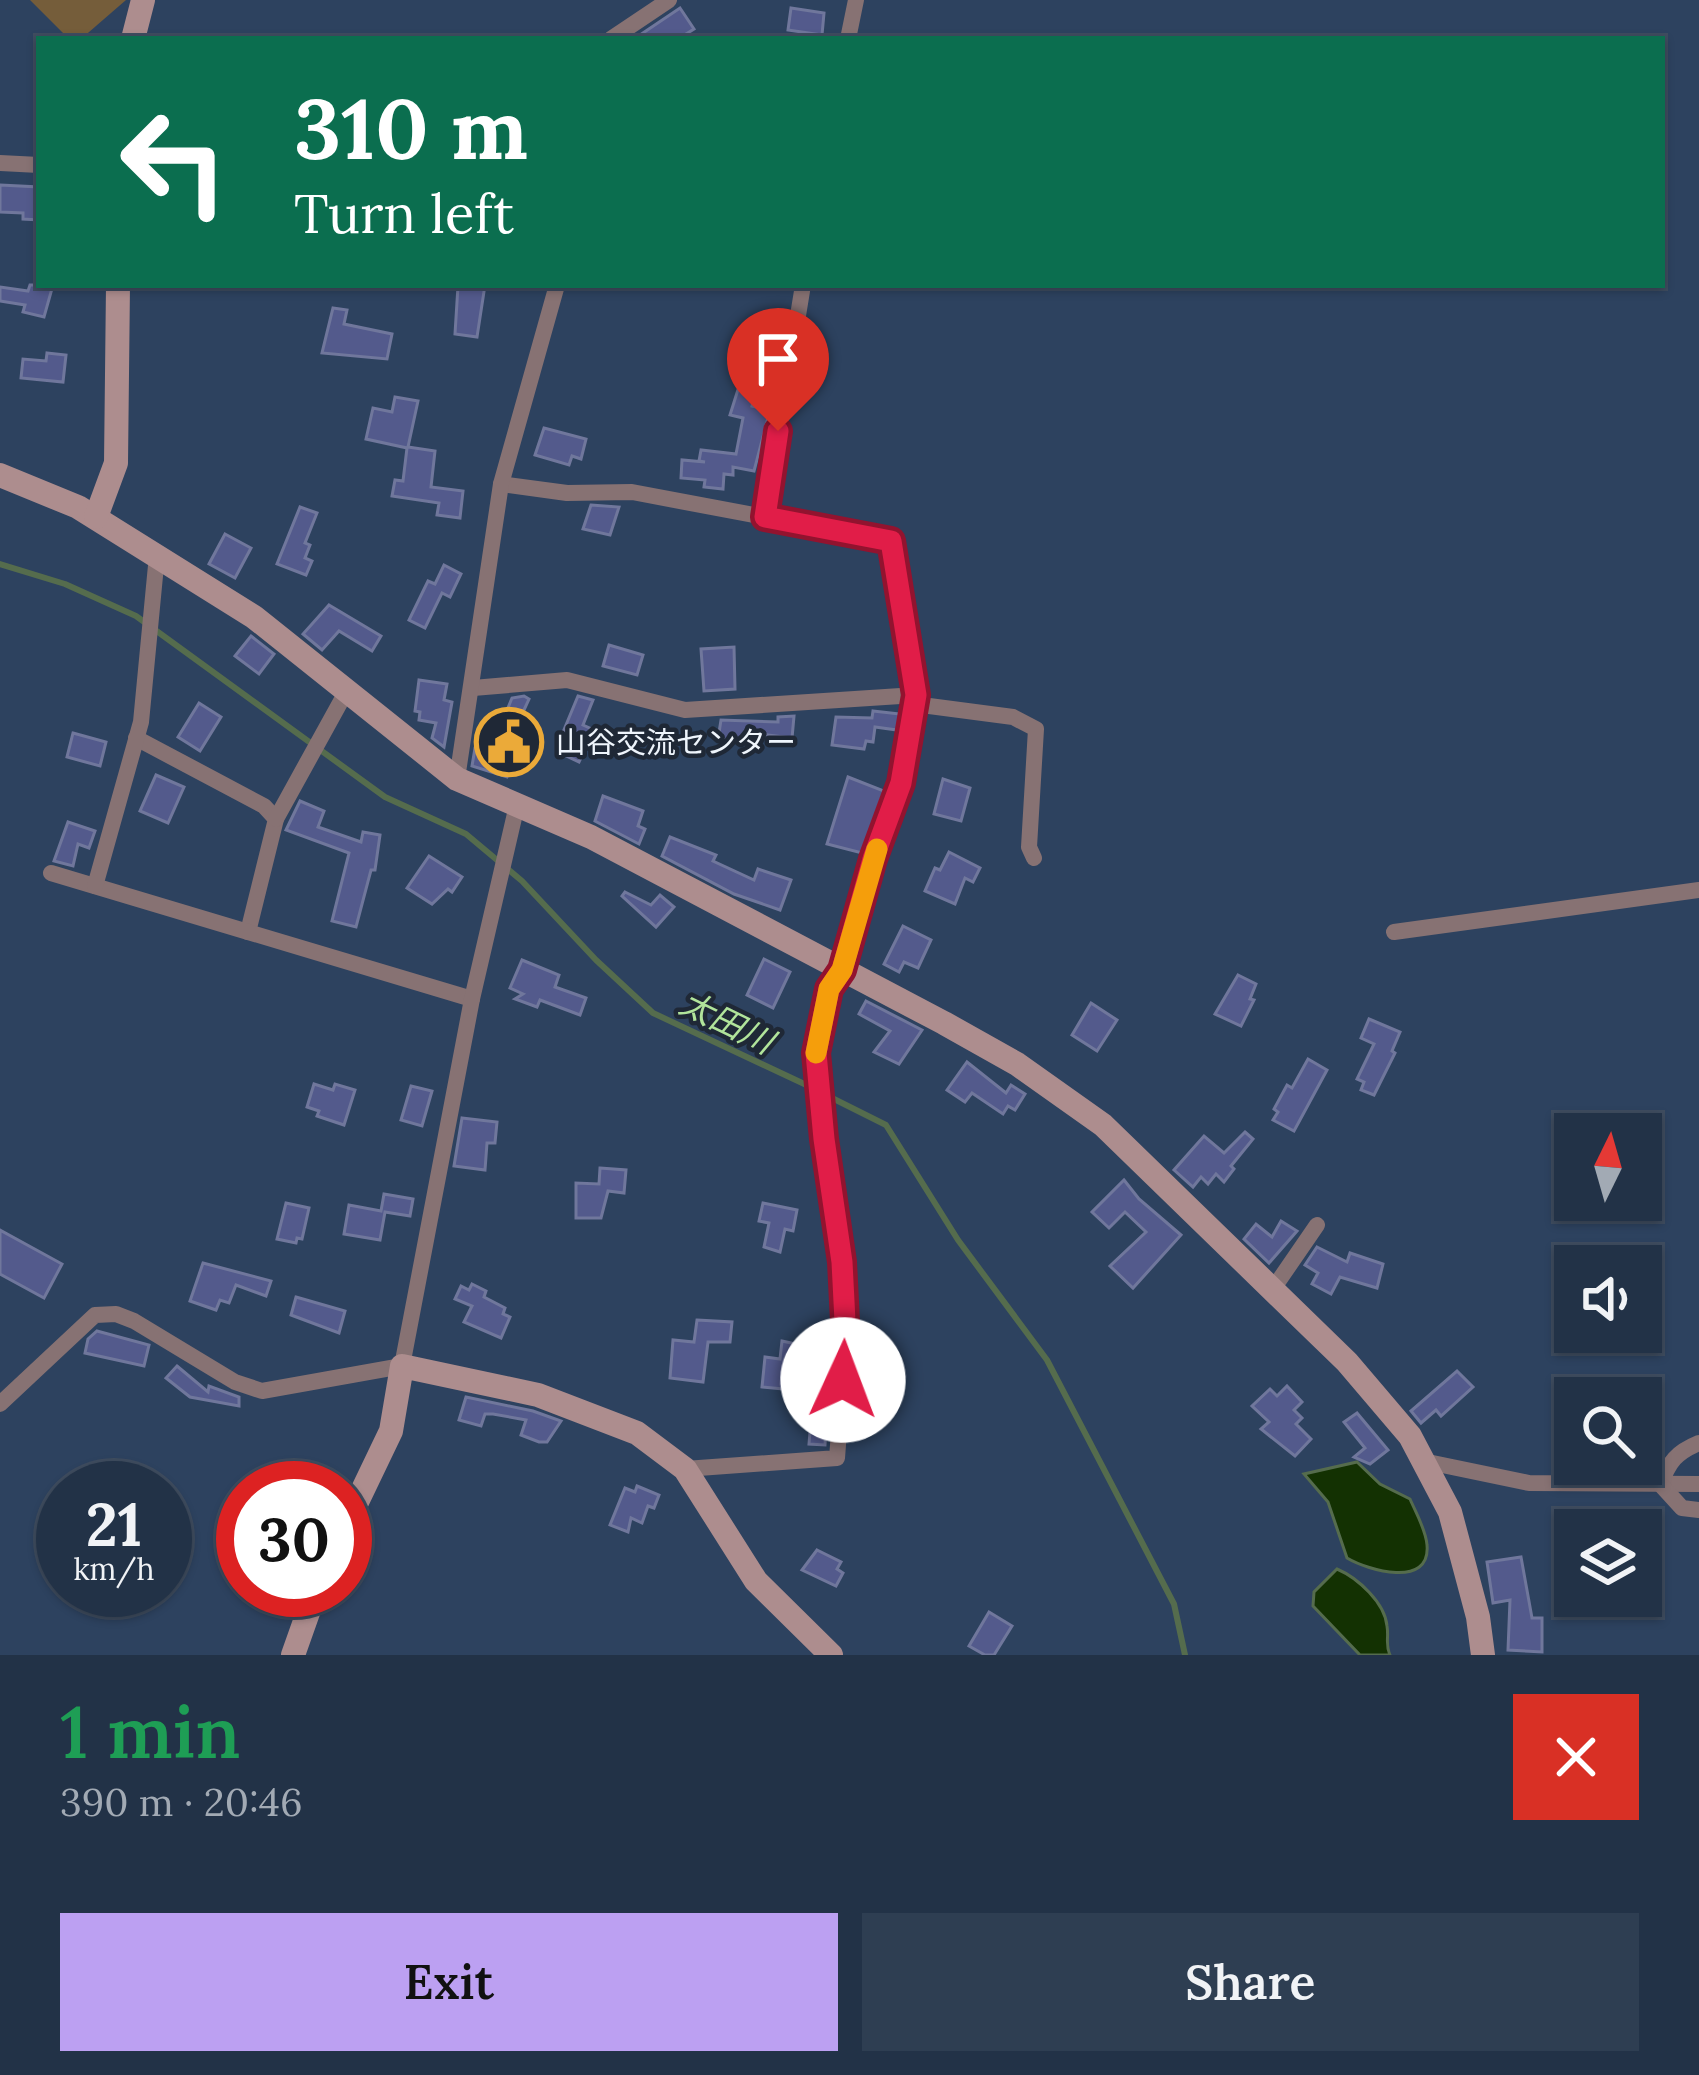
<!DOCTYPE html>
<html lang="en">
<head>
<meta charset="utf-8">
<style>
	body { margin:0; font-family:Lora,"Noto Sans JP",serif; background:#2e3e52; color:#f1f3f6; height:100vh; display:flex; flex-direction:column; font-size:45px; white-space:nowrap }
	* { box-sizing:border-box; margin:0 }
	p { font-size:39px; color:#a2aab4 }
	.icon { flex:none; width:66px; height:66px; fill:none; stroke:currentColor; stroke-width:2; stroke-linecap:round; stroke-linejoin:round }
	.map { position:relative; height:1655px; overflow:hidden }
	.drawer { display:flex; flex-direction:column; background:#223247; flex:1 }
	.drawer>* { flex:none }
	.guide { position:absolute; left:36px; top:36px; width:1629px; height:252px; border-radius:0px; box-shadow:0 3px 9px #0004,0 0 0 3px #3f4d60; background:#0b6e4f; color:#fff; overflow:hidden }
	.needle { width:78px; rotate:5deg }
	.tools { position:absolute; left:1554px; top:1113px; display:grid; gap:24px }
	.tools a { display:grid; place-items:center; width:108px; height:108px; border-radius:0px; background:#223247; box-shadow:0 3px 9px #0004,0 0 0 3px #3f4d60; font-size:60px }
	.speed { position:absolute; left:36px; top:1461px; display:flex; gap:24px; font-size:60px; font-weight:700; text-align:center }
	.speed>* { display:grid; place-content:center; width:156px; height:156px; border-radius:50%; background:#223247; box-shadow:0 3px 9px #0004,0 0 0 3px #3f4d60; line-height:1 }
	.speed small { font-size:30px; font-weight:400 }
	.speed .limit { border:18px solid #d22; background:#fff; color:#111 }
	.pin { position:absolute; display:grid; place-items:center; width:102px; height:102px; color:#fff; margin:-123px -51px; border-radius:50% 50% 50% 0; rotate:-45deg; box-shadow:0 0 12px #0007 }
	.pin .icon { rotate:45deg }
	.me { position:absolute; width:132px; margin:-66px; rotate:2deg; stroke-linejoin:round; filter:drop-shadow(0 0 9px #0008) }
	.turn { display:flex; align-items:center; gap:42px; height:252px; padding:0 60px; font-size:54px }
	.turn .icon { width:156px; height:156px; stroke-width:2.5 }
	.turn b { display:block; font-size:84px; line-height:102px }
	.round { display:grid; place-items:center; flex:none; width:126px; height:126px; border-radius:0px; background:#2e3e52 }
	.summary { display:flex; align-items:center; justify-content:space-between; height:204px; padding:0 60px }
	h1 { font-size:72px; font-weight:600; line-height:90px; color:#1e9e55 }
	.button { display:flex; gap:24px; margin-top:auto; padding:24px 60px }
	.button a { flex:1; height:138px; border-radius:0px; background:#bca0f2; color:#111; font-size:48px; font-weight:600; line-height:138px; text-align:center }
	.button a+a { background:#2e3e52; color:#f1f3f6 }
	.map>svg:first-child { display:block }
</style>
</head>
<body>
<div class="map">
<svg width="1699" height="1655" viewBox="0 0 1699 1655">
	<rect width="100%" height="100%" fill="#2d425f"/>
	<path fill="#755d3a" d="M30 0H126L81 39H69Z"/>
	<g fill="#133102" stroke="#556c4d" stroke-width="3">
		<path d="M1357 1462 1380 1484 1410 1499C1416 1513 1426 1530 1427 1545 1431 1589 1367 1570 1347 1558L1328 1502 1304 1474Z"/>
		<path d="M1337 1569C1358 1578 1385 1603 1387 1626 1389 1638 1385 1644 1390 1655H1360L1313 1606 1314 1592Z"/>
	</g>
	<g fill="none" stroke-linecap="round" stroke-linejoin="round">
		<g stroke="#556c4d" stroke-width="6">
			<path d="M0 564 65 584 136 616 385 797 466 834 522 881 596 960 653 1013 815 1089"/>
			<path d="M826 1095 886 1125 958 1240 1047 1360 1174 1604 1185 1655"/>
		</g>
	</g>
	<g fill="#535a8c" stroke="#70779c" stroke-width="3">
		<path d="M680 8 694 29 678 39H634Z"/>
		<path d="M791 8 824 13 822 35 788 30Z"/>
		<path d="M0 185 39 187V220L23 219V213L0 212Z"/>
		<path d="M30 285H53L44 317 23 312 25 305 0 301V287L28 291Z"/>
		<path d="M469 285H485L477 337 455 334 458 286Z"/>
		<path d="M333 308 347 310 344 324 392 334 387 359 322 353Z"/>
		<path d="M747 345 767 349 766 356 778 360 776 370 761 368 752 406 770 410 754 471 733 467V475L724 474 723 489 704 487 705 480 681 478 682 460 705 462 699 461 701 450 736 454 743 418 730 415 742 377 735 375 740 354 744 355Z"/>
		<path d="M47 353 66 355 63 382 21 378 23 359 46 361Z"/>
		<path d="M395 397 418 401 408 447 435 451 431 487 463 491 460 518 437 515 439 503 392 496 395 480 403 481 407 448 366 439 373 408 392 412Z"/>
		<path d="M544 428 586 439 581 459 572 456 569 465 535 455Z"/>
		<path d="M591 505 619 507 610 535 583 529Z"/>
		<path d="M300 507 317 513 305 543 310 545 305 558 312 561 306 575 277 564Z"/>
		<path d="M225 534 251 548 235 578 209 564Z"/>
		<path d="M444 565 461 574 450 597 442 593 425 628 409 620 428 581 435 584Z"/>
		<path d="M329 605 381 636 372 651 339 631 322 650 303 634Z"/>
		<path d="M251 636 274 654 259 674 235 656Z"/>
		<path d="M609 645 643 655 637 675 603 666Z"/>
		<path d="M734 647 735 689 704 691 701 649Z"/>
		<path d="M419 680 447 684 444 700 452 702 444 747 432 738 436 723 419 720 420 712 415 711Z"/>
		<path d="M524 696 529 699 518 723 530 728 507 777 472 766 475 748 491 749 512 698Z"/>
		<path d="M578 696 593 700 583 725 594 730 579 762 560 753 565 739 561 737Z"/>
		<path d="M199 703 221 717 200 751 178 737Z"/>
		<path d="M873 711 900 714 897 730 875 727 873 742 866 741 864 749 832 745 836 717 872 718Z"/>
		<path d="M794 716 792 738 752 733 751 743 718 739 721 720 778 722V717Z"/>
		<path d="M73 733 106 742 100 766 67 757Z"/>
		<path d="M156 775 184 787 168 823 140 811Z"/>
		<path d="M848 777 884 791 862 853 827 844Z"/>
		<path d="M943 779 970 788 961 821 934 814Z"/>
		<path d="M603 796 643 811 638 826 645 829 639 844 595 821Z"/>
		<path d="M300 801 324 811 318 827 361 842 363 832 380 835 375 870H371L356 927 332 921 349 853 286 830Z"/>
		<path d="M68 822 95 831 89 848 78 844 73 866 54 861Z"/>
		<path d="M670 837 716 855 713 861 754 880 758 869 791 880 780 910 734 894 662 856Z"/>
		<path d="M949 852 980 868 973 882 965 878 955 904 925 891 935 868 940 870Z"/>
		<path d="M429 856 462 877 452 892 448 889 432 904 407 888Z"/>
		<path d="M625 892 651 905 660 895 674 907 656 927 622 896Z"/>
		<path d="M903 926 931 940 918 968 904 962 899 972 884 964Z"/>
		<path d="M764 959 790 972 773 1008 747 995Z"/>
		<path d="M522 960 559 975 555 987 586 998 580 1015 540 1000 537 1007 515 999 523 994 510 988Z"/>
		<path d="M1238 975 1256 984 1250 999 1254 1000 1241 1026 1215 1014Z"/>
		<path d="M866 1001 922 1030 899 1064 874 1052 890 1031 859 1014Z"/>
		<path d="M1091 1003 1117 1020 1097 1051 1072 1035Z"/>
		<path d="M1369 1019 1400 1032 1392 1051 1395 1053 1374 1095 1361 1090 1364 1082 1357 1079 1374 1044 1361 1038Z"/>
		<path d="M1308 1059 1327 1070 1294 1131 1273 1120 1278 1112 1274 1109 1287 1085 1292 1088Z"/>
		<path d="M967 1062 1006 1093 1011 1085 1025 1094 1015 1110 1008 1106 1003 1114 972 1093 965 1102 947 1090Z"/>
		<path d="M314 1084 333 1090 335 1084 355 1090 344 1125 317 1116 319 1111 307 1107Z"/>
		<path d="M411 1086 432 1091 422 1126 401 1120Z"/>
		<path d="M462 1118 497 1122 495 1143H487L485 1170 454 1166Z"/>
		<path d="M1245 1132 1253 1139 1231 1166 1234 1169 1224 1182 1216 1174 1208 1184 1201 1177 1193 1187 1174 1170 1204 1136 1224 1153Z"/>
		<path d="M600 1168 626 1170 624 1193 608 1191 601 1218H576V1183L599 1184Z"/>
		<path d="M1124 1180 1139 1199 1181 1235 1133 1288 1110 1266 1146 1232 1125 1212 1109 1228 1092 1212Z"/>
		<path d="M384 1194 413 1199 410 1216 385 1212 380 1240 344 1234 349 1205 381 1211Z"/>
		<path d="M286 1203 309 1208 302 1239 297 1238 296 1243 277 1239Z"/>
		<path d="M763 1203 797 1210 793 1231 785 1229 780 1252 764 1247 769 1223 759 1221Z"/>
		<path d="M1281 1221 1297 1231 1269 1263 1244 1239 1256 1224 1272 1237Z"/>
		<path d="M0 1230 62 1264 44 1298 0 1274Z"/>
		<path d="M1317 1247 1347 1262 1350 1253 1383 1264 1377 1288 1340 1277 1331 1294 1312 1284 1318 1273 1305 1265Z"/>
		<path d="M203 1263 271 1281 266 1296 236 1285 229 1303 220 1300 216 1310 190 1301Z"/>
		<path d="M472 1284 486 1291 484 1297 505 1308 503 1314 510 1317 501 1338 464 1322 472 1306 455 1299 461 1286 469 1290Z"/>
		<path d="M296 1297 345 1311 339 1333 291 1315Z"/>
		<path d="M697 1320 732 1322 730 1342H708L703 1382 670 1378 673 1340 694 1342Z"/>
		<path d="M97 1331 149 1345 144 1366 85 1353 88 1339Z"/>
		<path d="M782 1341 832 1352 831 1368 797 1365 795 1390 762 1387 765 1357 780 1359Z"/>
		<path d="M177 1366 208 1392 209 1386 239 1397V1406L190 1397 166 1378Z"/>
		<path d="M1457 1371 1473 1387 1441 1416 1436 1410 1421 1423 1411 1411Z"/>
		<path d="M1287 1386 1302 1402 1294 1410 1302 1418 1296 1424 1311 1439 1295 1456 1261 1429 1269 1422 1252 1406 1270 1389 1277 1396Z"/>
		<path d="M813 1395 828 1396 825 1445 809 1444Z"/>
		<path d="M466 1397 533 1411 561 1421 547 1442H539L521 1435 526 1420 493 1414H485L481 1426 459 1420Z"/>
		<path d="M1357 1413 1388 1450 1370 1464 1354 1457 1365 1448 1344 1422Z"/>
		<path d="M637 1486 659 1495 654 1508 648 1506 642 1523 631 1518 628 1532 610 1525 625 1488 635 1492Z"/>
		<path d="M817 1550 841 1562 837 1569 843 1573 836 1586 802 1570Z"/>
		<path d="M1521 1557 1532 1618H1542V1652L1508 1650 1510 1600 1493 1603 1487 1562Z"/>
		<path d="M989 1612 1012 1626 994 1655H985L969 1646Z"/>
	</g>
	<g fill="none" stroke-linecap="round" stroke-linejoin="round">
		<g stroke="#877273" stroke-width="16">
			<path d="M611 39 669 0"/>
			<path d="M848 39 856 0"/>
			<path d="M0 163 39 165"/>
			<path d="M501 484 567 493 632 492 891 541 916 695 901 783 873 859 842 970 829 989 816 1053 842 1262 846 1341 837 1458 685 1469"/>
			<path d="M765 517 803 285"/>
			<path d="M473 688 567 680 685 710 916 695"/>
			<path d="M914 704 1013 717 1036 729 1029 847 1034 858"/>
			<path d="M136 738 264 806 276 819 248 932"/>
			<path d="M457 779 501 484 557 285"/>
			<path d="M276 819 346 692"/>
			<path d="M51 873 472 999"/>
			<path d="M95 886 141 722 157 555"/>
			<path d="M1394 932 1699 890"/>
			<path d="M1273 1289 1317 1225"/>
			<path d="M0 1404 95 1315 116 1314 134 1321 235 1382 262 1391 402 1366 472 999 517 805"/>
			<path d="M1423 1461 1529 1483 1699 1484"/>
			<path d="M1661 1485C1668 1462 1677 1452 1699 1443"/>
			<path d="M1661 1485 1682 1508 1699 1510"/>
		</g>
		<g stroke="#ad8d8e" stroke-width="24">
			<path d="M133 39 143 0"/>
			<path d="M0 475 78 507 254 617 457 779 591 837 944 1023 1017 1064 1103 1125 1347 1362 1410 1436 1450 1512 1478 1617 1483 1655"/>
			<path d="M96 517 116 463 118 285"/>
			<path d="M345 1527 391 1431 402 1366 538 1395 637 1433 685 1469 756 1581 831 1655"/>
			<path d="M293 1655 316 1590"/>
		</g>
	</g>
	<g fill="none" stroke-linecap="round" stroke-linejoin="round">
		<g stroke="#92132f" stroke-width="30">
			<path id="route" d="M778 431 765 517 891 541 916 695 901 783 873 859 842 970 829 989 816 1053 824 1139 842 1262 846 1341 843 1380"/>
		</g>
		<use href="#route" stroke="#e11d48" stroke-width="21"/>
		<path stroke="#f59e0b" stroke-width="21" d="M816 1053 829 989 842 970 877 849"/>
	</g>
	<defs>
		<g id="civic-ring" transform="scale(3.45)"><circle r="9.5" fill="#1f2836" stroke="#ebaa39" stroke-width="1.5"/><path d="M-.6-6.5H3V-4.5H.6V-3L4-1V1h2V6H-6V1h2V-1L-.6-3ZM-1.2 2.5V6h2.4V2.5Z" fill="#ebaa39"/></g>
	</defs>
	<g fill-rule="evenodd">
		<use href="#civic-ring" x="509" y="742"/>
	</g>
	<g text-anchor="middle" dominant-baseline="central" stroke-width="9" stroke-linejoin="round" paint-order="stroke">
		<g font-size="30" fill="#eff5fc" stroke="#1f2836" text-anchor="start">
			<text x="556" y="742">山谷交流センター</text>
		</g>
		<g font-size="33" font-style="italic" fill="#b1e49b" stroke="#1f2836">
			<text transform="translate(727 1022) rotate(26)">太田川</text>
		</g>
	</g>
</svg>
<div class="tools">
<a><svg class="needle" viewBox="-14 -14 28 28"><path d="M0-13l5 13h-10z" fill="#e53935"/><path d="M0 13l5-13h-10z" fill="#a2aab4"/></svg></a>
<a><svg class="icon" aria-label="sound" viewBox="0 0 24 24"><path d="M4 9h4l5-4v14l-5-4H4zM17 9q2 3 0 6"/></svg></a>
<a><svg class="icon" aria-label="search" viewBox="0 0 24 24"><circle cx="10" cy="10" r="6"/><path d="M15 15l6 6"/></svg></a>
<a><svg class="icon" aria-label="layers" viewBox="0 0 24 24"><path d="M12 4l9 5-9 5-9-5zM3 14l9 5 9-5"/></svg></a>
</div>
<div class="speed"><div>21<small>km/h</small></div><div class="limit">30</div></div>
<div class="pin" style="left:778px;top:431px;background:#d93025"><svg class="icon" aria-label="arrive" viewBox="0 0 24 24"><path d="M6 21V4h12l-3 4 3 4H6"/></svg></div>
<svg class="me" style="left:843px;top:1380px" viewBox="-20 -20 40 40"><circle r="19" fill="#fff"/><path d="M0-13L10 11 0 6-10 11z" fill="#e11d48"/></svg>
<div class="guide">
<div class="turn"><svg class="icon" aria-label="left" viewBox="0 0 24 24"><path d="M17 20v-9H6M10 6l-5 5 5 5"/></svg><div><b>310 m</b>Turn left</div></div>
</div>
</div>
<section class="drawer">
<div class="summary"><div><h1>1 min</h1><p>390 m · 20:46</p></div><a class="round" style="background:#d93025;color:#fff"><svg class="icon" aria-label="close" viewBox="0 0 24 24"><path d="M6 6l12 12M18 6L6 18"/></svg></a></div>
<div class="button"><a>Exit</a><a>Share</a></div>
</section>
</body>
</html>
